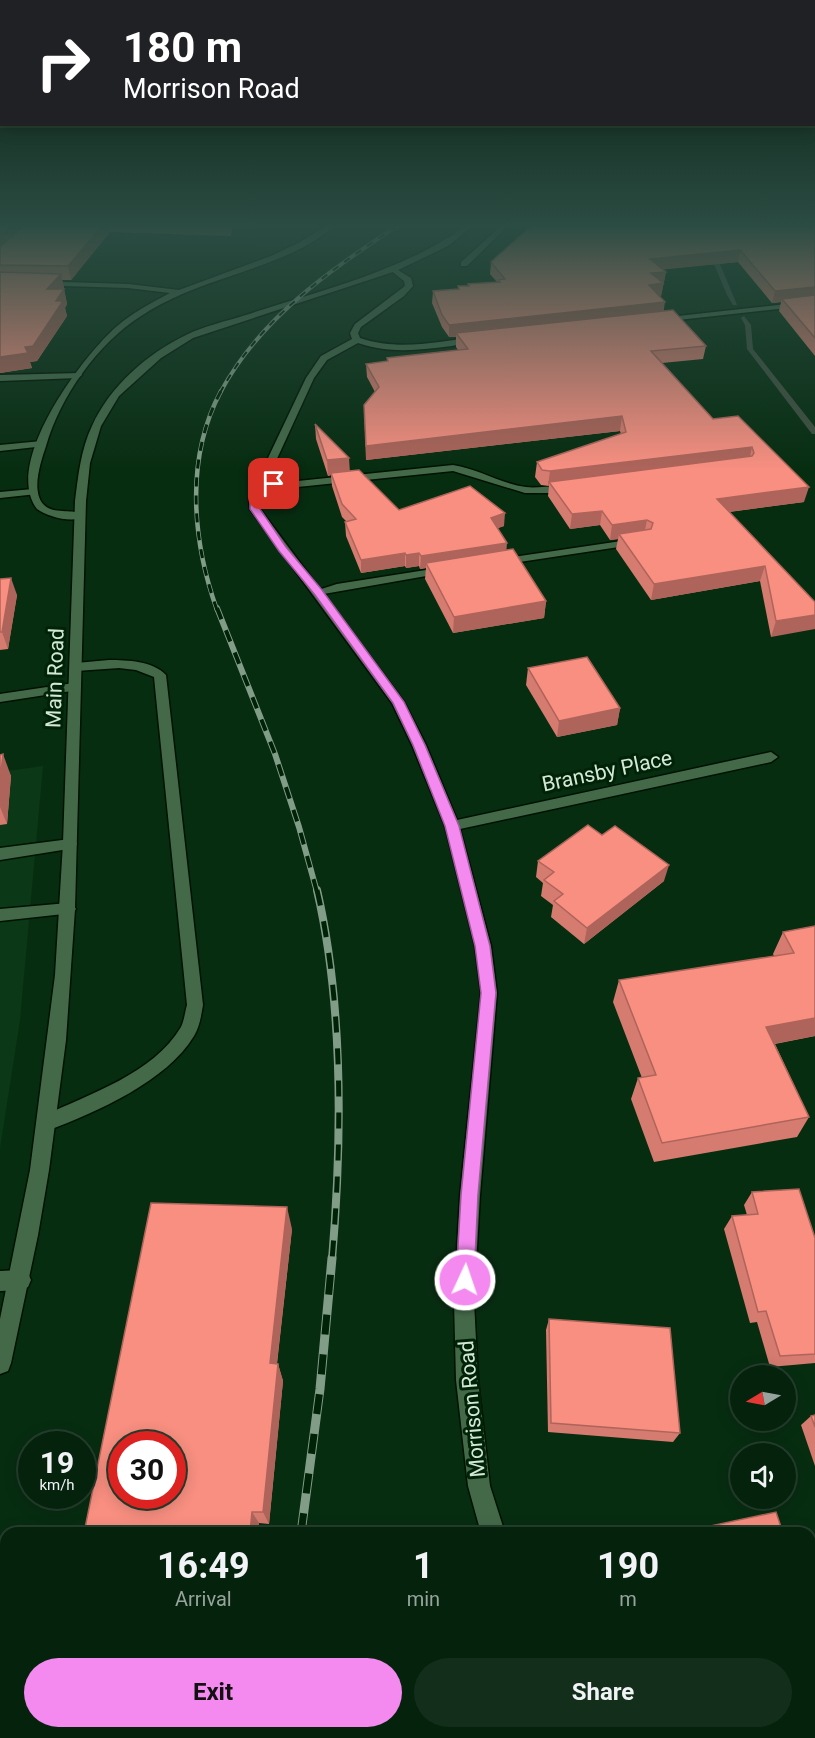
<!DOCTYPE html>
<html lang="en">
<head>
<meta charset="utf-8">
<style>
	body { margin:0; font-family:Roboto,sans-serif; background:#132f1b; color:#f1f3f6; height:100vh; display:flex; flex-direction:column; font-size:22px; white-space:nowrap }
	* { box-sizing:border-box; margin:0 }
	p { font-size:20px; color:#97a49d }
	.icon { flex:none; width:33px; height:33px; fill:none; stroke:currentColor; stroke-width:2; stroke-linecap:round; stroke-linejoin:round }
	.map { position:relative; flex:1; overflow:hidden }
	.sheet { position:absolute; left:0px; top:1527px; width:816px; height:212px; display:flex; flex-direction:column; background:#05220d; border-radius:18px 18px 0 0; box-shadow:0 3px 15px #0003,0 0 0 2px #263f2e }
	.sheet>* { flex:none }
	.top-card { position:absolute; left:0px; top:0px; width:816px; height:126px; box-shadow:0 3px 15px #0003,0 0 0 2px #263f2e; background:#202124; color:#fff; overflow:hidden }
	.needle { width:39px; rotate:260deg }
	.tools { position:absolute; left:730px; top:1365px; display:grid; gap:12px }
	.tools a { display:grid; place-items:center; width:66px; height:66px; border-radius:50%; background:#05220d; box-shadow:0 3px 15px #0003,0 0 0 2px #263f2e; font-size:30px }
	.speed { position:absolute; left:18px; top:1431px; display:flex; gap:12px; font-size:30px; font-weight:700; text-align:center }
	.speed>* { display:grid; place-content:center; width:78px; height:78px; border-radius:50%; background:#05220d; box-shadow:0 3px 15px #0003,0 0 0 2px #263f2e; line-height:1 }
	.speed small { font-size:15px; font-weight:400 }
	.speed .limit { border:9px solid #d22; background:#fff; color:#111 }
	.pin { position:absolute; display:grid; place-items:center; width:51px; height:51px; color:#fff; margin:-26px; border-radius:12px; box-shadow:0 3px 9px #0006 }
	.me { position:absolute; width:66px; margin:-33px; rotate:3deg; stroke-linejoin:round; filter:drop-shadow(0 0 4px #0008) }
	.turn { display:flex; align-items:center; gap:21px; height:126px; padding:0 24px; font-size:27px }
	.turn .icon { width:78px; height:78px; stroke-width:2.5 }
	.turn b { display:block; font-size:42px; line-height:51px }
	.eta { display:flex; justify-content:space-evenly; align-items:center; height:102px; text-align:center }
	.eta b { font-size:36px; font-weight:700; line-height:42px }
	.button { display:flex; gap:12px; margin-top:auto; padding:12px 24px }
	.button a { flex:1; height:69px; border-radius:36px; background:#f489f0; color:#111; font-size:24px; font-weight:700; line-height:69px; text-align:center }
	.button a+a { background:#132f1b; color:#f1f3f6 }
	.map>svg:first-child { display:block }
</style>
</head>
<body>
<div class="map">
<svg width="815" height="1738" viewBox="0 0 815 1738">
	<rect width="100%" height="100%" fill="#072d11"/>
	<path fill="#0b3817" d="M43 766 20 1020 0 1148V772Z"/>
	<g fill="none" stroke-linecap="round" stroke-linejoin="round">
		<g fill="#405041" fill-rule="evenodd">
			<path d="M698 226H704L737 305H733L727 295Z"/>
			<path d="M744 316 751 325 753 349 815 427V434H812L747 349 745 325 741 318Z"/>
		</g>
		<g stroke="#001302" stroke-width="3">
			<g id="service">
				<path d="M81 373 82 375 78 378 0 381V375Z"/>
				<path d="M42 441 45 442V446L0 451V445Z"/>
				<path d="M453 465C479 469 501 484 526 487 538 489 565 483 573 489L568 492 554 493H525L453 471 288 488 261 487 256 484 261 481 288 482Z"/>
				<path d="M33 489 38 492 37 494 0 498V492Z"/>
				<path d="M635 539 640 542 639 544 499 565 493 562 499 559Z"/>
				<path d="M445 567 449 568V572L318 595 312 592 337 584Z"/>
				<path d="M109 660C127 660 153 661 166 675L203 1005C201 1016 200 1026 194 1036 167 1081 97 1112 49 1130L43 1128 40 1122 43 1116C89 1094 153 1074 181 1027 184 1021 185 1012 187 1005L154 677 136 670 119 668 76 671 70 667 76 663Z"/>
				<path d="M74 683 78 684 80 687 78 690 0 702V694Z"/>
				<path d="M70 839 75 840 77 844 75 848 0 860V848Z"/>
				<path d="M68 903 73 905 76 909 73 913 0 921V909Z"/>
			</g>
		</g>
		<g stroke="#001302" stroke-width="3">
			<g id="minor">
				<path d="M326 226H334C306 252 264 264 228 277 198 287 168 298 141 316 97 344 60 397 46 446 41 461 31 490 43 504 54 516 74 507 85 516 74 524 48 517 37 509 2 464 81 358 116 327 132 313 151 303 170 293L128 288 0 284V280L128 284 179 290 271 256 300 242Z"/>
				<path d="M501 226H508L467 266H461V262Z"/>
				<path d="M393 267 411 278 413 286 404 296 361 327 358 333 360 338C398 351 437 342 475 337L479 340C472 345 461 344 452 346 420 350 389 354 358 343L327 360 314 378 259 498 260 509 404 702 426 745 457 820 771 752 778 757 771 762 460 829 491 946 497 993 480 1195 474 1301 478 1380 490 1486 505 1533H481L468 1486 456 1380 454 1301 460 1195 481 993 475 946 445 826 412 745 392 703 250 509 249 498 306 378 321 356 352 339 350 333 355 324 405 286 404 281 389 269Z"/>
				<path d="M815 301V305L660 322 656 320 660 318Z"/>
				<path d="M21 1270 28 1273 31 1280 28 1287 21 1290 0 1291V1271Z"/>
				<path d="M538 1732H564L566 1738H540Z"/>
			</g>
		</g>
		<g stroke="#001302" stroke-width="3">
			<path id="secondary" d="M466 226H473L448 246 396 271 193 338 161 358 119 396 101 426 90 463 86 501 75 909 66 1040 49 1170 38 1235 11 1363 8 1371 0 1374V1319L30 1170 55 975 63 843 75 501C78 476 81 449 92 426 110 386 147 354 186 335 204 326 227 321 246 315 321 290 401 272 466 226Z"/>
		</g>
		<use href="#service" fill="#446949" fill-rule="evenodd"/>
		<use href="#minor" fill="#446949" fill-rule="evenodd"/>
		<use href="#secondary" fill="#446949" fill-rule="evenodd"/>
		<g stroke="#829d87" stroke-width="4">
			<path id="rail-far4" d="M220 393C260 318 328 272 397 226"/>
		</g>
		<g stroke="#829d87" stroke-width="4.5">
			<path id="rail-far3" d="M217 610C192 540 185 458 221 391"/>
		</g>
		<g stroke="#829d87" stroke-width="6">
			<path id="rail-far2" d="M217 608 275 754 299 827 317 892"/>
		</g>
		<g stroke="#829d87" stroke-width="8">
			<path id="rail-far1" d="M317 890C344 1007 342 1141 332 1260"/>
		</g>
		<g stroke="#829d87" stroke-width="9">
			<g id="rail">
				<path d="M301 1533 320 1389 332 1258"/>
				<path d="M273 1738 274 1732"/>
			</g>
		</g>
		<use href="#rail-far4" stroke="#002307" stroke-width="2" stroke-dasharray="7" stroke-linecap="butt"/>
		<use href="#rail-far3" stroke="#002307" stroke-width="3" stroke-dasharray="9" stroke-linecap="butt"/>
		<use href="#rail-far2" stroke="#002307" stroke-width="4" stroke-dasharray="12" stroke-linecap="butt"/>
		<use href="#rail-far1" stroke="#002307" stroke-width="5" stroke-dasharray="16" stroke-linecap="butt"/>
		<use href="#rail" stroke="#002307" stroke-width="7" stroke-dasharray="20" stroke-linecap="butt"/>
	</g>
	<g fill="#d57b6f">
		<path d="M0 226H232V231L231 236 110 232 71 280H62L64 288 63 289H64L67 304 65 308 67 316 37 361 30 362 32 368 0 373Z"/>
		<path d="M815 226V356L779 311 781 302 772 303 738 262 663 269 666 272 661 296H659L664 311 706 346 703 359 662 363 713 419 738 416 804 502 729 512 815 602 771 637 760 581 651 600 616 549 618 539 610 540 600 525 570 529 548 496 549 486 541 485 535 477 537 462 621 434 620 431 366 460 364 405 375 392 367 377 366 364 387 361V358L458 350 456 347V337H449L442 327 432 303 433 291 458 289V286H468V284L497 282 490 274 491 262Z"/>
		<path d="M315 424 349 458V471L399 510 504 526 498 528 506 550 546 601 544 618 453 633 425 579 426 568 420 569 419 566 406 568 405 566 361 573 346 536 345 522H347L342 517 332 486 331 475 328 476 316 439Z"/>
		<path d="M0 579 17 595 8 649 0 650Z"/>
		<path d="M528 668 620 708 617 725 557 737 526 685Z"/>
		<path d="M0 755 11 776 7 824 0 825Z"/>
		<path d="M538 861 664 881 584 944 551 917 553 905 541 896 543 883 536 877Z"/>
		<path d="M815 926V1036L775 1044 809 1117 797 1137 654 1162 631 1099 638 1078H642L613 1002 619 980 774 956 773 954 783 932Z"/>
		<path d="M752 1192 815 1238V1363L770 1367 757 1322 750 1323 724 1229 732 1216 747 1215 744 1205Z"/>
		<path d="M292 1229 277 1364H278L283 1381 269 1524 259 1523 258 1533H84Z"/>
		<path d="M549 1319 680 1433 673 1442 548 1432 546 1330Z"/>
		<path d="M815 1415V1466L801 1425 811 1416Z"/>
		<path d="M711 1732H810L815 1738H712Z"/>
	</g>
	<g fill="#ae645a">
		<path d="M11 226H26L0 253V236Z"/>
		<path d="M102 226H109L110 232 71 280 68 266Z"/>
		<path d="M740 250 738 262 649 271 650 259Z"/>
		<path d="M666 272 661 296 647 297 651 273Z"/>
		<path d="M61 274 64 288 51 303 47 289Z"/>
		<path d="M815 287V299H782L781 302 772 303 775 291Z"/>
		<path d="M64 289 67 304 65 308 67 316 37 361 30 362 32 368 0 373V357L25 347Z"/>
		<path d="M665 302 663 315 456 333V337H449V325Z"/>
		<path d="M622 416 620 431 366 460V446Z"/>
		<path d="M752 447 749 462 549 482V486H548L550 471Z"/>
		<path d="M349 458 350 473H331V475L328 476 327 460Z"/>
		<path d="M809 487 804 502 713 514 717 499Z"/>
		<path d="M602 511 600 525 570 529 572 514Z"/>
		<path d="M505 513 504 526 490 531 491 518Z"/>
		<path d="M647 520 644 535 619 534 618 539 610 540 612 525Z"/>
		<path d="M507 543 506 556 426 563V568L420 569 421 556Z"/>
		<path d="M405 553V566L361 573V560Z"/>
		<path d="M419 553V566L406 568V555Z"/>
		<path d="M765 566 760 581 651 600 654 584Z"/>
		<path d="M11 578 17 595 8 649 2 632Z"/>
		<path d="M546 601 544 618 453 633 454 617Z"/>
		<path d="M815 615V629L771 637 776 621Z"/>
		<path d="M620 708 617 725 557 737 559 721Z"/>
		<path d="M3 754 11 776 7 824 0 807V781Z"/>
		<path d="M669 865 664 881 584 944 587 928Z"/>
		<path d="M815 1018V1036L756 1047 766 1027Z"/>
		<path d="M287 1207 292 1229 275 1380 270 1363Z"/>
		<path d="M278 1364 283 1381 269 1524 263 1512Z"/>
		<path d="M252 1512 259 1523 258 1533H250Z"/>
		<path d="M187 1732H194L193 1738H186Z"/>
	</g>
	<g fill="#f88f81" stroke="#ae645a" stroke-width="1.5" fill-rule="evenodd">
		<path d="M2 226H11L0 236V227Z"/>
		<path d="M23 226H102L68 266 0 265V247Z"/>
		<path d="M531 226H815V287L775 291 740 250 650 259 666 272 651 273 663 283 649 285 665 302 449 325 442 315 433 291 459 289 458 286H469L468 284 500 282 498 280 505 279 491 262Z"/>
		<path d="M0 272 61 274 47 289H64L56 301H63L33 346 25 347 28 353 0 357Z"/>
		<path d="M815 295V338L782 299Z"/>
		<path d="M673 310 706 346 651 351 713 419 738 416 809 487 717 499 815 602V615L776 621 765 566 654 584 619 534 651 529 653 523 647 520 612 525 602 511 572 514 549 482 752 456 754 453 752 447 550 471 542 470 537 462 626 432 622 416 366 446 364 405 379 387 366 364 388 361 387 358 468 349 456 333Z"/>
		<path d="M315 424 349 458 327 460Z"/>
		<path d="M359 470 399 510 470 486 505 513 491 518 507 543 421 556 419 553 406 555 405 553 361 560 345 522 356 519 342 504 331 473Z"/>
		<path d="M513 549 546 601 454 617 426 563Z"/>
		<path d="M11 578 2 632H0V579Z"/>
		<path d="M587 657 620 708 559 721 528 668Z"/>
		<path d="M3 754 0 781V755Z"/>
		<path d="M588 825 602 835 615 826 669 865 587 928 554 901 563 894 544 880 554 872 538 861Z"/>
		<path d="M815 926V1018L766 1027 809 1117 662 1143 638 1078 656 1075 619 980 794 953 783 932Z"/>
		<path d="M799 1189 815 1238V1354L780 1356 766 1311 758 1312 732 1216 758 1214 752 1192Z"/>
		<path d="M151 1203 287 1207 270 1363 278 1364 263 1512H252L250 1533H84ZM122 1444H172V1496H122Z"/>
		<path d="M549 1319 670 1328 680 1433 551 1423Z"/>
		<path d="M815 1415V1427L811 1416Z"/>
		<path d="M776 1512 783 1533H678Z"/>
		<path d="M810 1611 815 1626V1738H726L724 1732H810Z"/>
		<path d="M114 1732H187L186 1738H113Z"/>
	</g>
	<linearGradient id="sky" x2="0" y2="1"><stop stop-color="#041909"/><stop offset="0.48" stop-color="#2b4c43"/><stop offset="1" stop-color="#2b4c43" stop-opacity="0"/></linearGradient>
	<rect width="815" height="469" fill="url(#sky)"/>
	<path fill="#f489f0" stroke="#9f599c" stroke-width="1.5" d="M274 481 277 482V486L264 487 259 498 260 509 286 547 322 590 404 702 425 745 459 826 490 946 496 993 478 1195 474 1280 472 1287 465 1289 459 1287 456 1280 461 1195 481 993 475 946 445 826 413 745 393 703 315 595 279 551 250 509V498L257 482Z"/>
	<g text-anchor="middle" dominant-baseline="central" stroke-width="6" stroke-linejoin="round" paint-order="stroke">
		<g font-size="21" fill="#d4e8d6" stroke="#002307">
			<text transform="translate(55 678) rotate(-88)">Main Road</text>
			<text transform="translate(607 771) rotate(-12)">Bransby Place</text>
			<text transform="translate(472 1409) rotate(-95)">Morrison Road</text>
		</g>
	</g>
</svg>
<div class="tools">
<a><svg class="needle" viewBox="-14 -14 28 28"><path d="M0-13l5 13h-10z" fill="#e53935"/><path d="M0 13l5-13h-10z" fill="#97a49d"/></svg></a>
<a><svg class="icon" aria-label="sound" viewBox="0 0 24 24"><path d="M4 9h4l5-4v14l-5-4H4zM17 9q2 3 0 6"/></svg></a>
</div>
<div class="speed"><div>19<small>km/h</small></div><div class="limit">30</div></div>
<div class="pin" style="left:274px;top:484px;background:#d93025"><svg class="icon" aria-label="arrive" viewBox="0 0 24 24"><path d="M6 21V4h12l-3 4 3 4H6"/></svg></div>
<svg class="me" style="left:465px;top:1280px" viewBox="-20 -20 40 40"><circle r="17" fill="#f489f0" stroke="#fff" stroke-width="3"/><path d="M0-11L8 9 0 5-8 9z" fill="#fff"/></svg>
<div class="top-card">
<div class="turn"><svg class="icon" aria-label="right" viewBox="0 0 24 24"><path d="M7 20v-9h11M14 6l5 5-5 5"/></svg><div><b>180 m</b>Morrison Road</div></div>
</div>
<section class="sheet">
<div class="eta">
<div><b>16:49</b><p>Arrival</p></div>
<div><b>1</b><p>min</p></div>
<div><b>190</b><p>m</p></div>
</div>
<div class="button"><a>Exit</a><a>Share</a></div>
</section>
</div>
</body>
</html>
